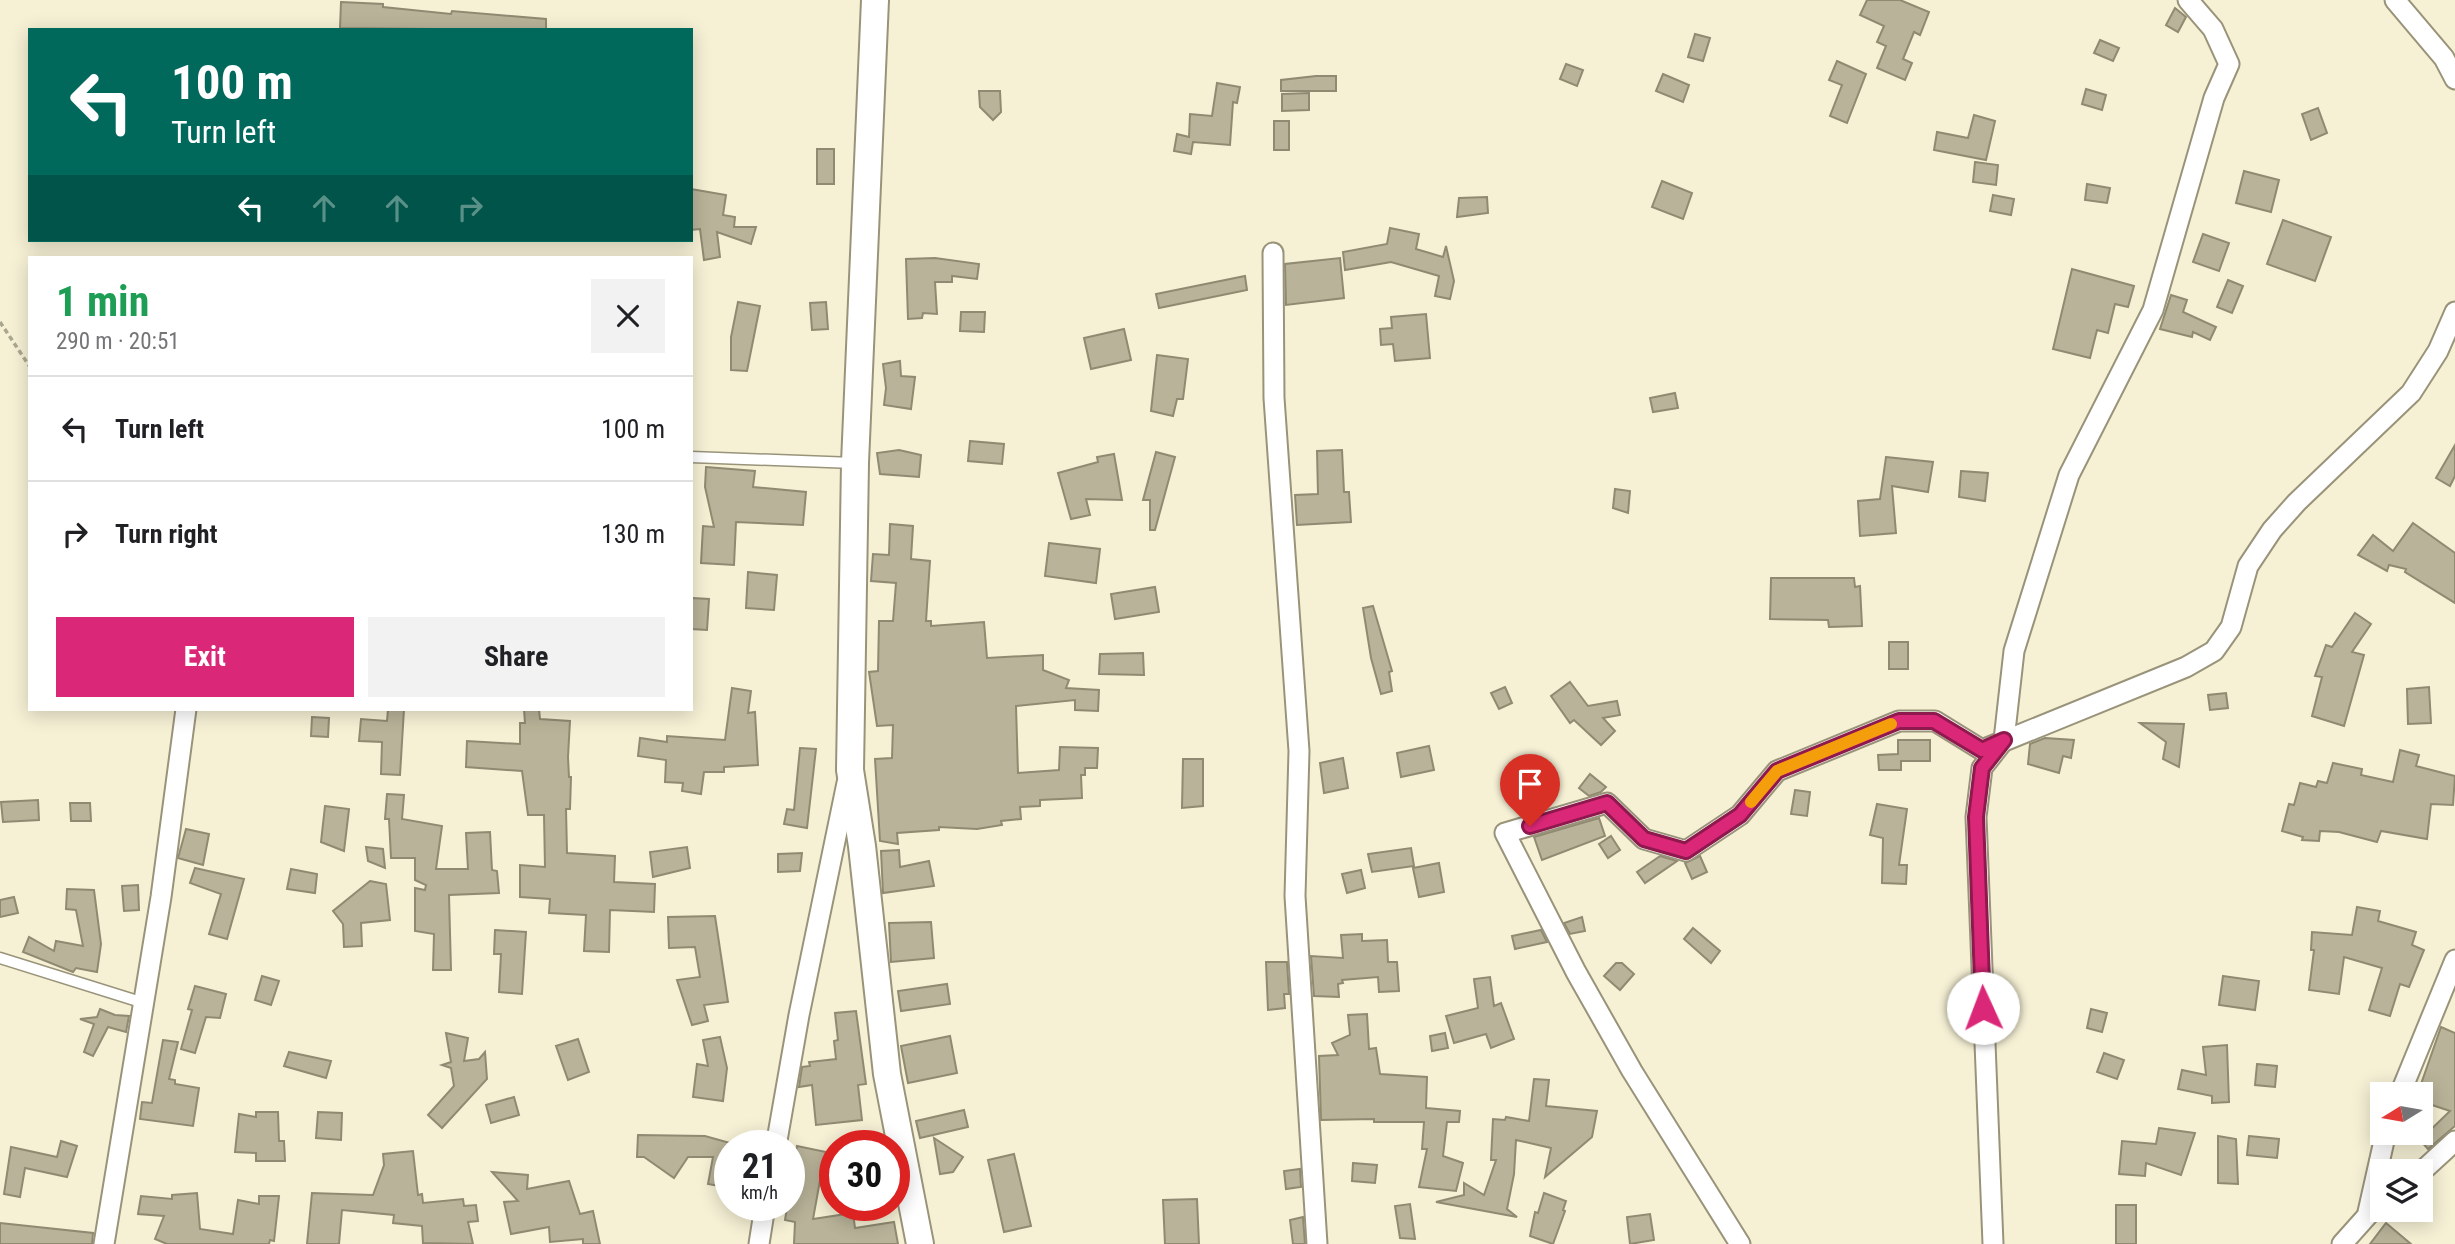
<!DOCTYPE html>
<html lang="en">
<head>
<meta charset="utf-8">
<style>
	body { margin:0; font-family:"Roboto Condensed",sans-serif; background:#f2f2f2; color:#202124; height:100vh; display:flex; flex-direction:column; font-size:26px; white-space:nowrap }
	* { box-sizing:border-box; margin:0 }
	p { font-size:23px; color:#757577 }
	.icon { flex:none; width:38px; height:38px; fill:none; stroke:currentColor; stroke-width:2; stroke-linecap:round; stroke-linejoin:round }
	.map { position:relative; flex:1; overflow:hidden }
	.details { position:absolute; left:28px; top:256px; width:665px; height:455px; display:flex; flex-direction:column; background:#fff; border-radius:0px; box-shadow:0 4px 18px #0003 }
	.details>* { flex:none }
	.hud { position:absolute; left:28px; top:28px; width:665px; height:214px; border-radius:0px; box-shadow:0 4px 18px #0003; background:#00695c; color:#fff; overflow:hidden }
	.needle { width:46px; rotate:259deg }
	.controls { position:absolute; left:2370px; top:1082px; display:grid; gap:14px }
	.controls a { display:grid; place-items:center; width:63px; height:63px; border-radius:0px; background:#fff; box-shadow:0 4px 18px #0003; font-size:35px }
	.speed { position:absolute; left:714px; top:1130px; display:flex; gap:14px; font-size:35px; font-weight:700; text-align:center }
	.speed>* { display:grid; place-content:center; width:91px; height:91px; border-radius:50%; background:#fff; box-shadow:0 4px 18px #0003; line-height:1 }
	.speed small { font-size:18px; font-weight:400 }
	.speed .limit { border:10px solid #d22; background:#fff; color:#111 }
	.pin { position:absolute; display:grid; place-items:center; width:60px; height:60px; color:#fff; margin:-72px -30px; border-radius:50% 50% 50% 0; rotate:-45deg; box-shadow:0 0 7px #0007 }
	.pin .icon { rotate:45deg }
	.me { position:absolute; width:77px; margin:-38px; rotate:358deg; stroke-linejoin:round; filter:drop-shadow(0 0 5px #0008) }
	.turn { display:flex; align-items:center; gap:24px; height:147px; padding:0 28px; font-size:32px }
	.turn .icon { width:91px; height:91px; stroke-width:2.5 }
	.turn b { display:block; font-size:49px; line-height:60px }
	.lanes { display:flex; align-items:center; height:66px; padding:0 28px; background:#0003; justify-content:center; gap:35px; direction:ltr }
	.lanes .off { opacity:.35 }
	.round { display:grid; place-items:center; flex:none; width:74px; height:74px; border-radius:0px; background:#f2f2f2 }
	.overview { display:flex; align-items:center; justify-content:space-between; height:119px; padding:0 28px }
	h1 { font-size:42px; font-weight:700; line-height:52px; color:#1e9e55 }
	.button { display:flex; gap:14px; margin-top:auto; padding:14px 28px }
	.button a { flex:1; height:80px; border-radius:0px; background:#db2777; color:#fff; font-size:28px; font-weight:700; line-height:80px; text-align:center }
	.button a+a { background:#f2f2f2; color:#202124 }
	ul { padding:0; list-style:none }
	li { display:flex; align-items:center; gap:21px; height:105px; padding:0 28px; border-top:2px solid #e0e0e0 }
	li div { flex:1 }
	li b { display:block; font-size:26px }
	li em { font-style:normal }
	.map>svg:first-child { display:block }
</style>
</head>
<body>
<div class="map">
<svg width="2455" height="1244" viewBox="0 0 2455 1244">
	<rect width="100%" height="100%" fill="#f6f1d5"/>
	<g fill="#b9b399" stroke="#8f8a71" stroke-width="2">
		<path d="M1867 0H1900L1929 12 1920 35 1914 32 1903 59 1912 63 1905 80 1877 68 1886 46 1877 42 1884 26 1860 15Z"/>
		<path d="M341 2 383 4V7L451 14 452 11 546 19V30L340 28Z"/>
		<path d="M2175 8 2186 17 2178 32 2166 25Z"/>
		<path d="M1695 34 1710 38 1703 61 1688 57Z"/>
		<path d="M2100 40 2119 48 2113 61 2094 53Z"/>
		<path d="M1837 61 1866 74 1847 123 1830 116 1842 85 1829 80Z"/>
		<path d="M1566 64 1583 70 1577 86 1560 79Z"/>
		<path d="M1663 74 1689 85 1683 102 1656 91Z"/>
		<path d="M1316 76H1336V91H1281V80Z"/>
		<path d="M1217 83 1240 87 1237 103 1233 102 1230 145 1193 142 1191 154 1174 151 1177 134 1189 137 1190 114 1212 116Z"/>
		<path d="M2086 89 2106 95 2102 110 2082 104Z"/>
		<path d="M979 91H1000L1001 112 993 120 980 107Z"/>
		<path d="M1309 93V110L1282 111V94Z"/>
		<path d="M2318 108 2327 133 2311 140 2302 114Z"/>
		<path d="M1974 115 1995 121 1986 160 1934 150 1937 132 1968 138Z"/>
		<rect x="1274" y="121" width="15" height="29"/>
		<rect x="817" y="149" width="17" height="35"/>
		<path d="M1975 162 1998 165 1996 185 1973 182Z"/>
		<path d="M2244 171 2279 180 2271 212 2236 203Z"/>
		<path d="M1662 181 1692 193 1683 219 1652 207Z"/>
		<path d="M2087 184 2110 188 2107 203 2085 200Z"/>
		<path d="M691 189 726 195 723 215 735 217 734 227H756L751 244 717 232 720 257 704 260 700 229 691 230Z"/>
		<path d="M1993 195 2014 199 2011 215 1990 211Z"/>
		<path d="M1487 197 1488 213 1457 217 1459 198Z"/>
		<path d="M2283 220 2331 237 2315 281 2267 264Z"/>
		<path d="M1390 228 1419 234 1416 249 1443 257 1446 246 1454 281 1450 299 1435 296 1439 276 1391 262 1345 270 1343 252 1387 244Z"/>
		<path d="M2203 234 2229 243 2219 271 2193 262Z"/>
		<path d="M935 258 979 264 977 279 952 276V282H935L937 314 923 313 922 318 908 319 906 259Z"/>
		<path d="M1340 258 1344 298 1286 305 1285 264Z"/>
		<path d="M2072 269 2134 286 2128 307 2115 304 2108 333 2097 330 2090 358 2053 349Z"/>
		<path d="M1245 276 1247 290 1159 308 1156 294Z"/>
		<path d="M2228 280 2243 286 2232 313 2217 307Z"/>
		<path d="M2171 295 2187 300 2183 312 2216 327 2210 340 2193 332 2192 337 2160 329Z"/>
		<path d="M738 302 760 306 747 371 731 370V337Z"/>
		<path d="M826 302 828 329 812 330 810 303Z"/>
		<path d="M961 312H985L984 332 960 331Z"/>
		<path d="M1426 314 1430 358 1395 361 1393 344 1381 345 1380 329 1392 328 1391 317Z"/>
		<path d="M1124 329 1131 360 1091 369 1084 338Z"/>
		<path d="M1157 355 1188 359 1183 399H1177L1173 416 1151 411Z"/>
		<path d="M900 361 901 376 915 377 911 409 884 405 886 388 883 364Z"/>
		<path d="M1675 393 1678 408 1653 412 1650 398Z"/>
		<path d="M970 441 1004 444 1002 464 968 461Z"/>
		<path d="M2455 445V476L2450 486 2436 478Z"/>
		<path d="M899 450 921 455 919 477 880 474 877 453Z"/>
		<path d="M1342 450 1344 492H1349L1351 522 1297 525 1295 495 1318 494 1317 451Z"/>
		<path d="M1156 452 1175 457 1155 530H1150V500H1143Z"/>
		<path d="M1114 454 1122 500 1086 499 1090 515 1071 519 1058 473 1098 462 1097 457Z"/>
		<path d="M1886 457 1933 462 1928 492 1892 486 1896 533 1860 536 1858 501 1880 499Z"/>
		<path d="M706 467 755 471 753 487 806 492 803 525 736 522 734 565 701 563 703 526 714 527 705 487Z"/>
		<path d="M1961 471 1988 473 1985 501 1959 497Z"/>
		<path d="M1615 489 1630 491 1628 513 1613 508Z"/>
		<path d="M2413 523 2455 553V603L2405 572 2406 569 2389 565 2387 571 2358 555 2373 535 2393 551Z"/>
		<path d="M890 524 913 526 911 559 930 561 926 621H931V626L984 622 987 658 1043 655V670L1069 680 1066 688 1099 690 1098 711 1075 710V700L1016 706 1018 773 1059 770 1060 747 1098 748 1097 768H1085V775H1081L1082 798 1040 800V806L1020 807 1021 819 1001 821 1002 825 977 829 939 827V830L897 833 898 844 880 841 875 759 892 758 893 725 877 726 869 672 878 671 879 621H893L896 583 871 581 873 554 889 555Z"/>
		<path d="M1049 543 1100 549 1096 583 1045 576Z"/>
		<path d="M748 572 777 575 774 610 746 608Z"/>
		<path d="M1771 578H1854L1855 587 1860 586 1862 626 1829 627 1828 620 1770 619Z"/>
		<path d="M1155 587 1159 612 1115 619 1111 594Z"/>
		<path d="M692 598 709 599 707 630 691 629Z"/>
		<path d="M1373 606 1392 671 1389 672 1392 691 1381 694 1371 658 1363 608Z"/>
		<path d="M2355 613 2371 624 2352 652 2364 655 2344 726 2312 716 2322 677 2315 676 2326 645 2332 647Z"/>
		<rect x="1889" y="642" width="19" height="27"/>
		<path d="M1143 653 1144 675 1099 674 1100 654Z"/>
		<path d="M1570 682 1588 706 1617 701 1620 715 1603 718 1615 731 1601 745 1574 720 1570 723 1551 696Z"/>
		<path d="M1505 687 1512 703 1499 709 1491 693Z"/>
		<path d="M2429 687 2431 723 2408 724 2407 689Z"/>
		<path d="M732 688 751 691 748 713 755 712 758 765 724 767V772H704L701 794 682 791 683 783 665 782 666 760 638 756 640 738 667 742V736L725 740Z"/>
		<path d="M2226 693 2228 708 2210 710 2208 695Z"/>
		<path d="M388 709H404L400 775 381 774 382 742 359 741 361 719 387 721Z"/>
		<path d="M524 709H539L540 719 570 721 568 757 569 777H571L570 809H566L567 853 615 856 614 882 655 884 654 912 610 910 609 952 584 951 586 915 549 913 550 899 520 897V865L545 867 544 815H528L522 771 466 767 467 741 520 744V723H525Z"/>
		<path d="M312 717 329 718 328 737 311 736Z"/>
		<path d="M2140 723 2184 724 2179 767 2163 759 2166 742Z"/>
		<path d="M2045 738 2074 740 2071 758 2063 756 2059 773 2028 764 2030 744Z"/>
		<path d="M1898 740H1930V761H1901V770H1879L1878 755 1898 754Z"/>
		<path d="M1429 746 1434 770 1401 777 1397 753Z"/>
		<path d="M800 748 816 749 807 828 784 824 787 809 794 810Z"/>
		<path d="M2400 750 2419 755 2416 766 2455 776 2453 805 2431 804 2427 839 2381 831 2377 842 2339 832 2320 831 2319 841 2302 840 2303 837 2282 831 2289 804 2294 805 2300 783 2316 787 2318 781 2327 783 2333 763 2362 769 2361 775 2393 782Z"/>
		<path d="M1343 758 1348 788 1324 793 1320 763Z"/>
		<path d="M1183 759H1203V806L1182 808Z"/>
		<path d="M1590 774 1606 787 1601 792 1589 796 1579 788Z"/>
		<path d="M1795 790 1810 792 1807 816 1791 814Z"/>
		<path d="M387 794 404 795 402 819 442 826 436 869H468L466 833 490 832 492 870 497 871 499 893 449 895 451 970H433L434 934 415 931V888L425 890 426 885 415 880V858H391L389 819H385Z"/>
		<path d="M38 800 39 820 3 822 1 802Z"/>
		<path d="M70 803H90L91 821H71Z"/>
		<path d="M1877 804 1907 809 1899 865H1907L1906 884 1882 883 1883 838 1870 835Z"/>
		<path d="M325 806 349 809 344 851 321 842Z"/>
		<path d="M1599 818 1605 836 1542 860 1534 837Z"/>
		<path d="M186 829 209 834 203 865 178 858Z"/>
		<path d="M1611 836 1620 850 1608 858 1599 844Z"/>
		<path d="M366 847 383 849 385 868 368 861Z"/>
		<path d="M687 847 690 868 653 877 650 852Z"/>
		<path d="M1411 848 1414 866 1372 872 1368 854Z"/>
		<path d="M899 850 900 867 929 861 934 886 883 893 881 851Z"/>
		<path d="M802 853 800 871 778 872V854Z"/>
		<path d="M1660 856 1677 861 1645 883 1637 872Z"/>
		<path d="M1700 856 1707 872 1692 879 1685 863Z"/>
		<path d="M1439 863 1444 892 1419 897 1413 868Z"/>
		<path d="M195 868 244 879 227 939 209 934 221 894 190 883Z"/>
		<path d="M291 869 317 874 315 893 287 889Z"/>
		<path d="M1361 870 1365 888 1347 893 1342 874Z"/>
		<path d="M370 881 386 884 390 920 361 923 362 946 344 947 343 924 333 911Z"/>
		<path d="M138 885 139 910 124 911 122 886Z"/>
		<path d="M67 889 94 890 101 944 97 972 76 968 73 972 23 952 29 937 54 951 56 941 83 946 76 910 66 909Z"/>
		<path d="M14 897 18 913 0 917V900Z"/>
		<path d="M2357 907 2380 911 2378 921 2416 932 2412 945 2424 950 2409 987 2400 984 2390 1016 2369 1010 2382 968 2344 957 2339 994 2309 990 2314 950H2311L2312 932 2352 935Z"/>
		<path d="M715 916 728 1002 704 1005 708 1021 692 1025 677 980 700 977 695 947 669 948 668 917Z"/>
		<path d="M1582 917 1585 931 1570 934 1564 923Z"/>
		<path d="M931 922 934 958 891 962 889 923Z"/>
		<path d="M1693 928 1720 951 1711 963 1684 939Z"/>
		<path d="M495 930 526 932 522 994 499 992 501 954H494Z"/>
		<path d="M1541 930 1547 942 1515 949 1512 936Z"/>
		<path d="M1362 934V941L1387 940 1388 962H1397L1399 991 1379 992 1378 977 1342 980 1343 983 1338 984 1339 997 1314 996 1311 956 1343 958 1341 935Z"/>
		<path d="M1266 962H1287L1289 994H1284L1285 1008 1268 1010Z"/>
		<path d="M1616 963H1622L1634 974 1620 990 1604 976Z"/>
		<path d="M262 976 279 981 271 1005 255 1000Z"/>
		<path d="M2223 976 2259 981 2255 1010 2219 1005Z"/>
		<path d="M1490 977 1494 1006 1501 1003 1514 1039 1491 1048 1486 1034 1454 1043 1446 1016 1478 1008 1474 979Z"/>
		<path d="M947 984 950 1004 901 1011 898 991Z"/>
		<path d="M195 986 226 994 220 1018 206 1017 195 1053 181 1049 192 1010 188 1009Z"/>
		<path d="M100 1009 115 1015 129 1016 126 1032 108 1027 93 1056 84 1052 94 1024 80 1019 97 1017Z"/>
		<path d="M2091 1009 2107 1013 2102 1032 2087 1028Z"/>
		<path d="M856 1011 866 1084 858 1085 862 1120 816 1125 812 1085 799 1087 802 1067 810 1066 809 1062 836 1059 834 1041 838 1040 835 1013Z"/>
		<path d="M1367 1014 1369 1049 1376 1048 1380 1074 1427 1077 1426 1108 1460 1111 1459 1122H1447L1443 1156 1463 1163 1456 1191 1419 1187 1427 1149H1422L1424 1122H1374V1119L1321 1120 1319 1056 1338 1055 1332 1043 1350 1035 1348 1015Z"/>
		<path d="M2441 1027 2455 1033V1126L2428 1149 2420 1140 2450 1111 2420 1101V1087Z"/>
		<path d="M446 1033 468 1038 464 1061 479 1059 485 1052 487 1079 442 1128 428 1115 454 1086 451 1068 442 1065 451 1062Z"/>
		<path d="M1445 1033 1448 1048 1432 1051 1430 1036Z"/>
		<path d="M950 1036 957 1073 908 1083 901 1046Z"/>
		<path d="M720 1037 727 1068 723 1101 693 1097 697 1064 708 1066 703 1040Z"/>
		<path d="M578 1039 589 1072 568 1080 556 1046Z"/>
		<path d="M163 1040 178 1042 169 1079 175 1080V1084L199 1088 193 1126 140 1119 142 1102 152 1103Z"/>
		<path d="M2227 1045 2229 1102 2212 1103V1096L2178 1089 2182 1070 2206 1075 2203 1047Z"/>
		<path d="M289 1052 331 1061 326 1078 284 1066Z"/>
		<path d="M2104 1053 2124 1060 2117 1079 2097 1072Z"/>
		<path d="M2257 1064 2277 1066 2275 1087 2255 1085Z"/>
		<path d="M1534 1079 1549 1080 1546 1106 1597 1111 1592 1137 1545 1177 1551 1148 1516 1140 1514 1174 1507 1209 1517 1217 1436 1202 1464 1195V1183L1484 1195 1496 1160H1491L1493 1119 1505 1120 1506 1117 1529 1121Z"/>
		<path d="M514 1097 519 1115 491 1123 486 1105Z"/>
		<path d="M964 1110 968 1127 920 1138 916 1121Z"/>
		<path d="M256 1112H278L279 1141H284L285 1161H256V1153L235 1152 239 1114 256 1117Z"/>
		<path d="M318 1112 342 1113 341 1140 316 1138Z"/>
		<path d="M2159 1128 2195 1133 2181 1175 2146 1163 2145 1176 2119 1174 2122 1141 2156 1144Z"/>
		<path d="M638 1135 705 1136 730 1143V1188L708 1184 713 1157H688L674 1178 644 1157H637Z"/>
		<path d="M2218 1136 2236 1139 2238 1184 2218 1183Z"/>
		<path d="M2249 1136 2279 1139 2277 1158 2247 1155Z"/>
		<path d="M934 1138 963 1157 953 1172 940 1174Z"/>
		<path d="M61 1141 77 1146 67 1177 25 1168 20 1197 4 1194 11 1147 57 1157Z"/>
		<path d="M797 1146 826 1152 825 1157 835 1156V1174L821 1175 813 1219 853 1213 855 1228 894 1222 898 1244H794L795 1222 785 1220Z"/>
		<path d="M413 1151 418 1195 422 1194 423 1203 463 1199 464 1206 476 1205 478 1221 468 1222 473 1244 423 1243 422 1226 393 1223 394 1215 342 1210 339 1244H307L312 1193 373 1195 384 1165 383 1154Z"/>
		<path d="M1014 1154 1031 1226 1004 1232 988 1160Z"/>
		<path d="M1353 1163 1377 1165 1375 1183 1352 1181Z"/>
		<path d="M1300 1169 1301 1187 1286 1189 1284 1171Z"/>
		<path d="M492 1172 528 1175 527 1189 569 1181 580 1214 593 1211 600 1244H583V1239L550 1242 549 1227 511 1234 504 1202 518 1201Z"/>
		<path d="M197 1193 200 1229 233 1234 238 1200 259 1204V1196H279L274 1241 270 1240 269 1244H167L155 1239 164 1216 138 1214 141 1196 172 1199V1195Z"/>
		<path d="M1544 1193 1566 1201 1563 1210 1565 1211 1553 1244 1530 1236 1535 1212 1538 1213Z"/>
		<path d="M1197 1199 1199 1244H1165L1163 1200Z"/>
		<path d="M1410 1204 1415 1239 1400 1238 1395 1206Z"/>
		<rect x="2116" y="1205" width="20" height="39"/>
		<path d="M1650 1214 1654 1240 1630 1244 1627 1217Z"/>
		<path d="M1303 1217 1305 1244H1293L1290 1220Z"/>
		<path d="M0 1223 93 1233 92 1244H0Z"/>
		<path d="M2386 1223 2411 1244H2370Z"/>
	</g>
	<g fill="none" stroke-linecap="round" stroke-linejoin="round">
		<g stroke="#99937a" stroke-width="13">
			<g id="lane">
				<path d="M691 457 854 463"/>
				<path d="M0 958 144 1003"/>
			</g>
		</g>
		<g stroke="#99937a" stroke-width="23">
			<g id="street">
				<path d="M2395 0 2444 58 2455 79"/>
				<path d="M1273 253 1274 398 1299 751 1295 896 1317 1244"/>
				<path d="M2400 1094 2455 960"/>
				<path d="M776 1146 799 1015 847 783"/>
				<path d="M2420 1173 2455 1141"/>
				<path d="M2368 1212 2386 1132"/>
				<path d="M104 1244 161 897 186 709"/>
				<path d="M759 1244 765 1206"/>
				<path d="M1740 1244 1632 1071 1576 972 1505 833 1607 803 1644 839 1686 851 1740 815 1777 771 1899 721H1935L1982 750 2186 667 2214 651 2231 627 2248 566 2272 530 2297 502 2411 393 2438 351 2455 312"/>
				<path d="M1993 1244 1976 817 1982 768 2004 740 2014 651 2069 475 2153 310 2214 98 2229 64 2213 29 2188 0"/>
				<path d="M2342 1244 2376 1206"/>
			</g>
		</g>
		<g stroke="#99937a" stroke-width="30">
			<path id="secondary" d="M875 0 855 463 850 770 862 846 887 1074 920 1244"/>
		</g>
		<path stroke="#aaa791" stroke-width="3.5" stroke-dasharray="5 3.5" stroke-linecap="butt" d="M0 322 30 367"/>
		<use href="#lane" stroke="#fff" stroke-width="10"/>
		<use href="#street" stroke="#fff" stroke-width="19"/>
		<use href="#secondary" stroke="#fff" stroke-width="26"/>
	</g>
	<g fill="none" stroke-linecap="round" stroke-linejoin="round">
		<g stroke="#8e194d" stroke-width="18">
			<path id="route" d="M1530 826 1607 803 1644 839 1686 851 1740 815 1777 771 1899 721H1934L1982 750 2004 740 1982 768 1976 817 1983 1008"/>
		</g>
		<use href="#route" stroke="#db2777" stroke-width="12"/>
		<path stroke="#f59e0b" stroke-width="12" d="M1751 802 1777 771 1891 724"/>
	</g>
</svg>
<div class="controls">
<a><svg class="needle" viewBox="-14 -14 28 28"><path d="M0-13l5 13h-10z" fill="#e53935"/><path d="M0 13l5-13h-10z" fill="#757577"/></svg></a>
<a><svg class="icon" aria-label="layers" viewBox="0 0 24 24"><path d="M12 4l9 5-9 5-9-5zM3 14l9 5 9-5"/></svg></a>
</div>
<div class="speed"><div>21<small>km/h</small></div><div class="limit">30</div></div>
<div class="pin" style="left:1530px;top:826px;background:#d93025"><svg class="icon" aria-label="arrive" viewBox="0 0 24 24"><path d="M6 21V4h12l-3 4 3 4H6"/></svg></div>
<svg class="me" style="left:1983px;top:1008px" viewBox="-20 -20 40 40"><circle r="19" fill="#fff"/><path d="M0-13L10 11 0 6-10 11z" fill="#db2777"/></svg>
<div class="hud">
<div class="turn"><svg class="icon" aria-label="left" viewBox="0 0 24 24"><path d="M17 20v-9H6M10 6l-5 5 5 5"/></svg><div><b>100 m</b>Turn left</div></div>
<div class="lanes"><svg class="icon" aria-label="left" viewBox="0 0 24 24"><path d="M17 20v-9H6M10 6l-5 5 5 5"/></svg><svg class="icon off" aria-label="ahead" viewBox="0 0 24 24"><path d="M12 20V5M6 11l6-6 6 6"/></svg><svg class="icon off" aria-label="ahead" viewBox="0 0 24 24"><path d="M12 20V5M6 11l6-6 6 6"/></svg><svg class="icon off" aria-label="right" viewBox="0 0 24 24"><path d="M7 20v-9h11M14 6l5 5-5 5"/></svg></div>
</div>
<section class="details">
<div class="overview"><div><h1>1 min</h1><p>290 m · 20:51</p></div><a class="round"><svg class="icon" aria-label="close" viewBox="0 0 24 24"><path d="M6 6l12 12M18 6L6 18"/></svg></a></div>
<ul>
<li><svg class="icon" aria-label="left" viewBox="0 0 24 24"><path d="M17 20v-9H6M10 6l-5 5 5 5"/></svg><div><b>Turn left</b></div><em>100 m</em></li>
<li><svg class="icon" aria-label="right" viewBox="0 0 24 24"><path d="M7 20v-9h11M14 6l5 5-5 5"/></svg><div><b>Turn right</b></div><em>130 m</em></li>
</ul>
<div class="button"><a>Exit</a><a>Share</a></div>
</section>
</div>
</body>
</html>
